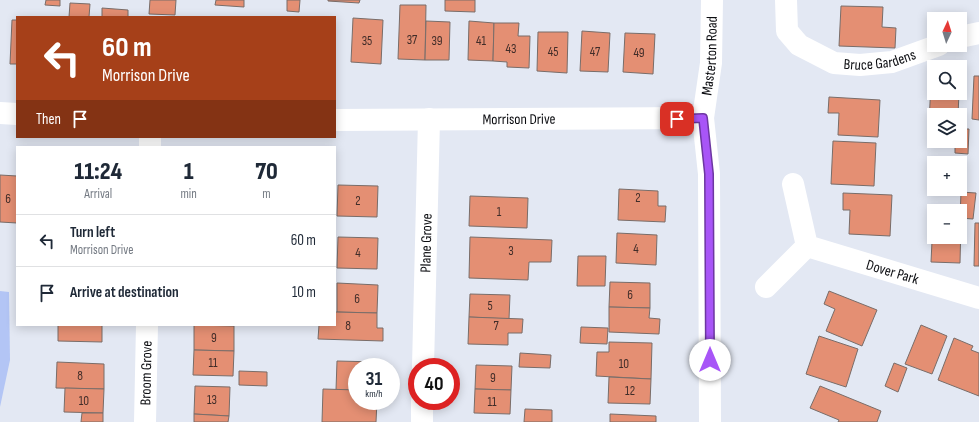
<!DOCTYPE html>
<html lang="en">
<head>
<meta charset="utf-8">
<style>
	body { margin:0; font-family:"Sofia Sans Condensed",sans-serif; background:#f2f2f3; color:#1f2937; height:100vh; display:flex; flex-direction:column; font-size:15px; white-space:nowrap }
	* { box-sizing:border-box; margin:0 }
	p { font-size:13px; color:#747a83 }
	.icon { flex:none; width:22px; height:22px; fill:none; stroke:currentColor; stroke-width:2; stroke-linecap:round; stroke-linejoin:round }
	.map { position:relative; flex:1; overflow:hidden }
	.details { position:absolute; left:16px; top:146px; width:320px; height:180px; display:flex; flex-direction:column; background:#fff; border-radius:0px; box-shadow:0 2px 10px #0003 }
	.details>* { flex:none }
	.top-card { position:absolute; left:16px; top:16px; width:320px; height:122px; border-radius:0px; box-shadow:0 2px 10px #0003; background:#a64019; color:#fff; overflow:hidden }
	.needle { width:26px; rotate:4deg }
	.fabs { position:absolute; left:927px; top:12px; display:grid; gap:8px }
	.fabs a { display:grid; place-items:center; width:40px; height:40px; border-radius:0px; background:#fff; box-shadow:0 2px 10px #0003; font-size:20px }
	.speed { position:absolute; left:348px; top:358px; display:flex; gap:8px; font-size:20px; font-weight:700; text-align:center }
	.speed>* { display:grid; place-content:center; width:52px; height:52px; border-radius:50%; background:#fff; box-shadow:0 2px 10px #0003; line-height:1 }
	.speed small { font-size:10px; font-weight:400 }
	.speed .limit { border:6px solid #d22; background:#fff; color:#111 }
	.pin { position:absolute; display:grid; place-items:center; width:34px; height:34px; color:#fff; margin:-17px; border-radius:8px; box-shadow:0 2px 6px #0006 }
	.me { position:absolute; width:44px; margin:-22px; rotate:0deg; stroke-linejoin:round; filter:drop-shadow(0 0 3px #0008) }
	.turn { display:flex; align-items:center; gap:14px; height:84px; padding:0 20px; font-size:18px }
	.turn .icon { width:52px; height:52px; stroke-width:2.5 }
	.turn b { display:block; font-size:28px; line-height:34px }
	.then { display:flex; align-items:center; height:38px; padding:0 20px; background:#0003; gap:8px; font-size:15px }
	.eta { display:flex; justify-content:space-evenly; align-items:center; height:68px; text-align:center }
	.eta b { font-size:24px; font-weight:800; line-height:28px }
	ul { padding:0; list-style:none }
	li { display:flex; align-items:center; gap:12px; height:52px; padding:0 20px; border-top:1px solid #e0e1e3 }
	li div { flex:1 }
	li b { display:block; font-size:15px }
	li em { font-style:normal }
	.map>svg:first-child { display:block }
</style>
</head>
<body>
<div class="map">
<svg width="979" height="422" viewBox="0 0 979 422">
	<rect width="100%" height="100%" fill="#e3e8f3"/>
	<path fill="#b3c5f5" d="M0 291 9 292 10 360 0 407Z"/>
	<g fill="#e48f73" stroke="#796d69">
		<path d="M46 0H60V6L45 5Z"/>
		<path d="M150 0H176L175 15 149 14Z"/>
		<path d="M216 0H244V7L215 5Z"/>
		<path d="M287 0H300L299 12 287 11Z"/>
		<path d="M328 0H360L359 3 328 1Z"/>
		<path d="M445 0H475V12L445 11Z"/>
		<path d="M70 3 90 4 89 17H69Z"/>
		<path d="M400 5H426L425 60 398 59Z"/>
		<path d="M841 6 883 7 882 27 896 28 895 48 839 46Z"/>
		<path d="M102 8 128 10V17H102Z"/>
		<path d="M353 18 383 20 381 64 351 62Z"/>
		<path d="M12 20H17V64H10Z"/>
		<path d="M426 21 450 22 449 60H425Z"/>
		<path d="M469 21 494 23 493 61 468 60Z"/>
		<path d="M494 23H519L518 36H530L529 68 507 67V62L493 61Z"/>
		<path d="M582 31 610 33 608 72 580 71Z"/>
		<path d="M538 32H568L567 73 537 71Z"/>
		<path d="M625 33 655 34 653 74 623 72Z"/>
		<path d="M974 76H979V120L972 119Z"/>
		<path d="M931 83 934 84V93H959L958 115H934V123H929Z"/>
		<path d="M829 97 880 100 878 137 838 135 839 113H828Z"/>
		<path d="M960 129H969L968 154 955 153V141H960Z"/>
		<path d="M833 141 876 143 874 186 831 184Z"/>
		<path d="M0 175 17 176V223L0 222Z"/>
		<path d="M338 185 378 186 377 217 337 216Z"/>
		<path d="M619 189 658 191V206H666L665 222 618 220Z"/>
		<path d="M961 192 976 193 973 219 960 218Z"/>
		<path d="M843 193 892 195 890 236 849 234 850 210H843Z"/>
		<path d="M470 196 528 198 527 228 469 226Z"/>
		<path d="M933 221 934 237H960V222H961L960 263 931 262Z"/>
		<path d="M975 223H979V266H974Z"/>
		<path d="M617 233 657 235 656 265 616 263Z"/>
		<path d="M338 237 378 238 377 269 337 268Z"/>
		<path d="M470 237 552 240 551 262H529L528 280 469 278Z"/>
		<path d="M578 256H606L605 286H577Z"/>
		<path d="M610 282 650 283V308L609 307Z"/>
		<path d="M337 283 378 285 377 313 337 312Z"/>
		<path d="M829 291 877 310 862 346 826 331 835 309 824 304Z"/>
		<path d="M470 294 510 295 509 319 469 317Z"/>
		<path d="M609 307 650 308 649 318 660 319 659 334 609 332Z"/>
		<path d="M335 312 377 313V328H383V341L318 339 319 325H335Z"/>
		<path d="M469 317 523 319 522 333H508V345L468 344Z"/>
		<path d="M58 325H102V342L58 341Z"/>
		<path d="M194 325 234 326V351L194 350Z"/>
		<path d="M921 325 947 336 932 374 905 364Z"/>
		<path d="M581 327 608 328 607 344 580 343Z"/>
		<path d="M819 336 858 349 846 387 806 374Z"/>
		<path d="M954 338 973 346 971 350 979 353V396L938 380Z"/>
		<path d="M609 342 652 343 651 379 596 376 597 352H609Z"/>
		<path d="M194 350 234 351 233 376 193 375Z"/>
		<path d="M520 353 551 355 550 368 519 367Z"/>
		<path d="M337 361 378 362V367H357V390H336Z"/>
		<path d="M57 362 104 364V389L56 388Z"/>
		<path d="M894 363 907 368 898 392 885 386Z"/>
		<path d="M476 365 512 366 511 390 475 389Z"/>
		<path d="M239 371 267 372V386L239 385Z"/>
		<path d="M609 377 651 379 650 404 608 403Z"/>
		<path d="M195 386 230 387 229 416 194 414Z"/>
		<path d="M820 386 881 411 877 422H838L839 420 810 408Z"/>
		<path d="M65 388 104 389 103 413 64 412Z"/>
		<path d="M323 389 357 390V401H377L376 422H322Z"/>
		<path d="M475 389 511 390 510 414 474 413Z"/>
		<path d="M525 409 552 410V422H524Z"/>
		<path d="M82 413H103V422H81Z"/>
		<path d="M194 414 229 416 228 422H194Z"/>
		<path d="M610 414 656 416V422H610Z"/>
	</g>
	<g fill="none" stroke-linecap="round" stroke-linejoin="round">
		<g stroke="#fff" stroke-width="22">
			<path id="s1" d="M786 0 787 31 799 45 834 63 860 65 892 62 939 45"/>
			<path d="M960 37 979 33"/>
			<path d="M0 113 17 114"/>
			<path id="s2" d="M335 120 703 118"/>
			<path d="M150 147V137"/>
			<path id="s3" d="M793 184 807 246 979 298"/>
			<path d="M766 287 807 246"/>
			<path id="s4" d="M423 367 429 119"/>
			<path id="s5" d="M145 422 147 325"/>
			<path d="M422 422V401"/>
		</g>
		<path stroke="#fff" stroke-width="22" id="s6" d="M710 422 709 174 703 118 711 63 712 0"/>
	</g>
	<g fill="none" stroke-linecap="round" stroke-linejoin="round">
		<g stroke="#6d37a1" stroke-width="10">
			<path id="route" d="M677 119 703 118 709 174 710 360"/>
		</g>
		<use href="#route" stroke="#a855f7" stroke-width="7"/>
	</g>
	<g text-anchor="middle" dominant-baseline="central" stroke-width="4" stroke-linejoin="round" paint-order="stroke">
		<g font-size="13" fill="#412d29">
			<text x="412" y="40">37</text>
			<text x="367" y="41">35</text>
			<text x="437" y="41">39</text>
			<text x="481" y="41">41</text>
			<text x="511" y="49">43</text>
			<text x="553" y="52">45</text>
			<text x="595" y="52">47</text>
			<text x="639" y="53">49</text>
			<text x="638" y="198">2</text>
			<text x="8" y="199">6</text>
			<text x="358" y="201">2</text>
			<text x="499" y="212">1</text>
			<text x="636" y="249">4</text>
			<text x="511" y="251">3</text>
			<text x="358" y="253">4</text>
			<text x="630" y="295">6</text>
			<text x="357" y="299">6</text>
			<text x="490" y="306">5</text>
			<text x="348" y="326">8</text>
			<text x="496" y="326">7</text>
			<text x="214" y="338">9</text>
			<text x="213" y="363">11</text>
			<text x="624" y="364">10</text>
			<text x="80" y="376">8</text>
			<text x="493" y="378">9</text>
			<text x="630" y="391">12</text>
			<text x="212" y="400">13</text>
			<text x="84" y="401">10</text>
			<text x="492" y="402">11</text>
		</g>
		<g font-size="15" fill="#0b0c10" stroke="#fff">
			<text stroke="none"><textPath href="#s6" startOffset="367">Masterton Road</textPath></text>
			<text stroke="none"><textPath href="#s1" startOffset="135">Bruce Gardens</textPath></text>
			<text stroke="none"><textPath href="#s2" startOffset="184">Morrison Drive</textPath></text>
			<text stroke="none"><textPath href="#s4" startOffset="124">Plane Grove</textPath></text>
			<text stroke="none"><textPath href="#s3" startOffset="153">Dover Park</textPath></text>
			<text stroke="none"><textPath href="#s5" startOffset="49">Broom Grove</textPath></text>
		</g>
	</g>
</svg>
<div class="fabs">
<a><svg class="needle" viewBox="-14 -14 28 28"><path d="M0-13l5 13h-10z" fill="#e53935"/><path d="M0 13l5-13h-10z" fill="#747a83"/></svg></a>
<a><svg class="icon" aria-label="search" viewBox="0 0 24 24"><circle cx="10" cy="10" r="6"/><path d="M15 15l6 6"/></svg></a>
<a><svg class="icon" aria-label="layers" viewBox="0 0 24 24"><path d="M12 4l9 5-9 5-9-5zM3 14l9 5 9-5"/></svg></a>
<a>+</a>
<a>−</a>
</div>
<div class="speed"><div>31<small>km/h</small></div><div class="limit">40</div></div>
<div class="pin" style="left:677px;top:119px;background:#d93025"><svg class="icon" aria-label="arrive" viewBox="0 0 24 24"><path d="M6 21V4h12l-3 4 3 4H6"/></svg></div>
<svg class="me" style="left:710px;top:360px" viewBox="-20 -20 40 40"><circle r="19" fill="#fff"/><path d="M0-13L10 11 0 6-10 11z" fill="#a855f7"/></svg>
<div class="top-card">
<div class="turn"><svg class="icon" aria-label="left" viewBox="0 0 24 24"><path d="M17 20v-9H6M10 6l-5 5 5 5"/></svg><div><b>60 m</b>Morrison Drive</div></div>
<div class="then">Then<svg class="icon" aria-label="arrive" viewBox="0 0 24 24"><path d="M6 21V4h12l-3 4 3 4H6"/></svg></div>
</div>
<section class="details">
<div class="eta">
<div><b>11:24</b><p>Arrival</p></div>
<div><b>1</b><p>min</p></div>
<div><b>70</b><p>m</p></div>
</div>
<ul>
<li><svg class="icon" aria-label="left" viewBox="0 0 24 24"><path d="M17 20v-9H6M10 6l-5 5 5 5"/></svg><div><b>Turn left</b><p>Morrison Drive</p></div><em>60 m</em></li>
<li><svg class="icon" aria-label="arrive" viewBox="0 0 24 24"><path d="M6 21V4h12l-3 4 3 4H6"/></svg><div><b>Arrive at destination</b></div><em>10 m</em></li>
</ul>
</section>
</div>
</body>
</html>
